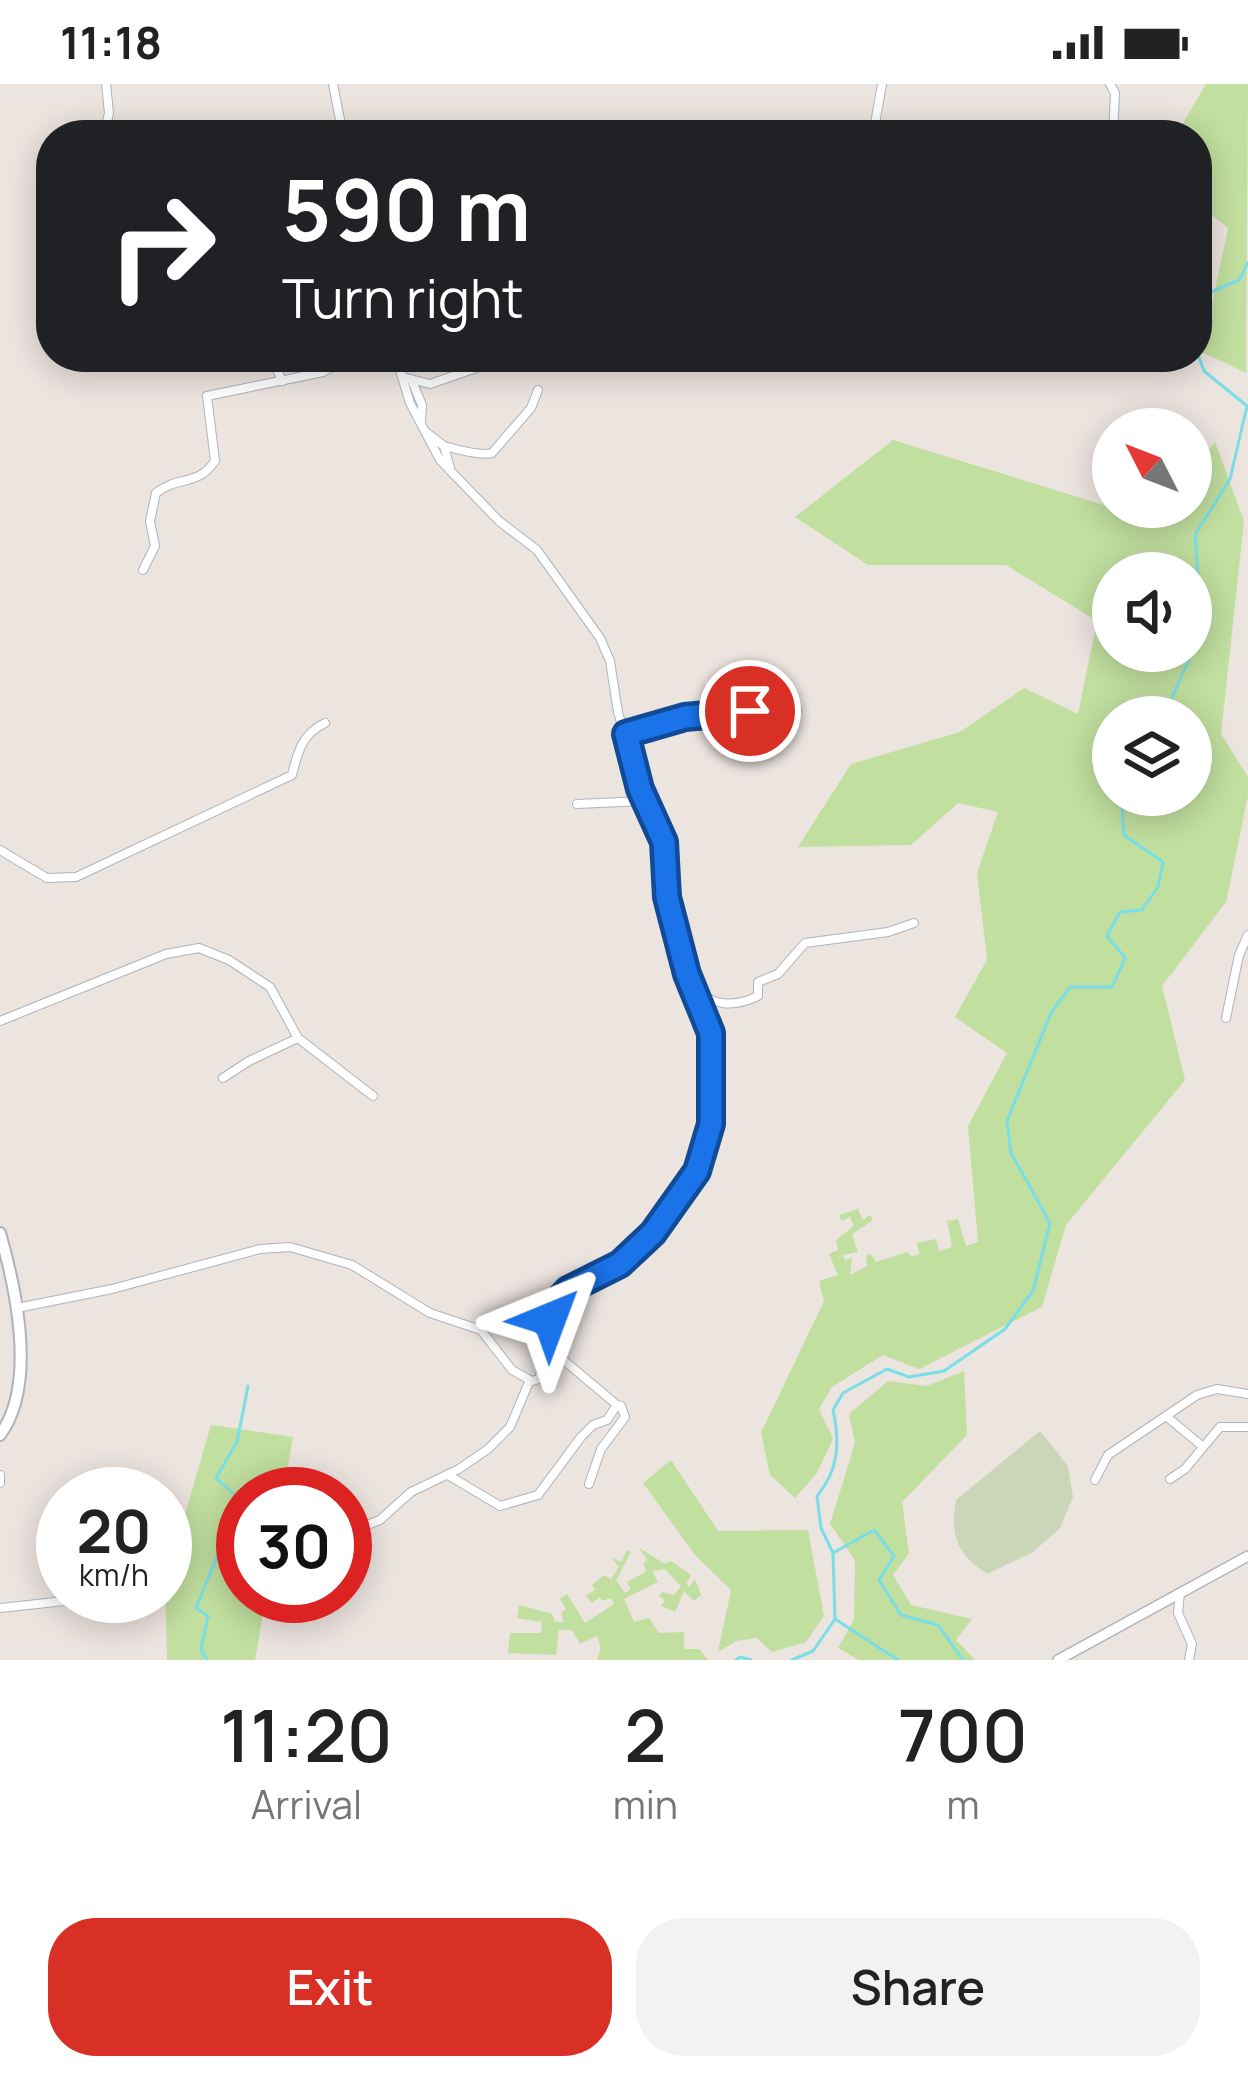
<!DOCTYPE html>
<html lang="en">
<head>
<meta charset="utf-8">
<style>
	body { margin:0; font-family:Manrope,sans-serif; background:#f2f2f2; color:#222; height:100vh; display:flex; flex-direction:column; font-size:45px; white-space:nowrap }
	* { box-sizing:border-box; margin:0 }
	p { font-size:39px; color:#767676 }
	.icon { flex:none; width:66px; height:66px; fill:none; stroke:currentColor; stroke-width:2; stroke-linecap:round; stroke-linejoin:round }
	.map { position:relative; height:1576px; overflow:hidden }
	.panel { display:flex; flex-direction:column; background:#fff; flex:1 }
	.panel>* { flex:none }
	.guide { position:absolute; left:36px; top:36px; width:1176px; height:252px; border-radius:48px; box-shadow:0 6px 30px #0003; background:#202124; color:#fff; overflow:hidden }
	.needle { width:78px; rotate:312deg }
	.controls { position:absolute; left:1092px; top:324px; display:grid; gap:24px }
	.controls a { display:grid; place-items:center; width:120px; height:120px; border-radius:50%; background:#fff; box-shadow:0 6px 30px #0003; font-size:60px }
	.speed { position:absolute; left:36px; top:1383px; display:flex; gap:24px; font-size:60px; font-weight:700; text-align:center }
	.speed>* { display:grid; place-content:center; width:156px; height:156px; border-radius:50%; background:#fff; box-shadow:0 6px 30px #0003; line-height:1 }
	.speed small { font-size:30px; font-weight:400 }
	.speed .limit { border:18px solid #d22; background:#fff; color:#111 }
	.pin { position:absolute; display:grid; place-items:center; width:102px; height:102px; color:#fff; margin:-51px; border:6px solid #fff; border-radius:50%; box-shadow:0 3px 12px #0007 }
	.me { position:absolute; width:132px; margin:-66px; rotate:44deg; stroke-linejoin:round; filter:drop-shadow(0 0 9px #0008) }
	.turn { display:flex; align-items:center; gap:42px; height:252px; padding:0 48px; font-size:54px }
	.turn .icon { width:156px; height:156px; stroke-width:2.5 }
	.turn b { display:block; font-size:84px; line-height:102px }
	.eta { display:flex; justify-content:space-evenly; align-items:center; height:204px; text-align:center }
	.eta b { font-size:72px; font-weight:600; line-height:84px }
	.primary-button { display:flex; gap:24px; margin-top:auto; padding:24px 48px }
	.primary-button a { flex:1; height:138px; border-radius:48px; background:#d93025; color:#fff; font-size:48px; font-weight:600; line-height:138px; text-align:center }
	.primary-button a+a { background:#f2f2f2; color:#222 }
	.status { display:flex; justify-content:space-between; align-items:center; height:84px; padding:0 60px; background:#fff; direction:ltr }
	.status svg { height:33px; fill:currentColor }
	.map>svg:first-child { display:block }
</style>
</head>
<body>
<div class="status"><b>11:18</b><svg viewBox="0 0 49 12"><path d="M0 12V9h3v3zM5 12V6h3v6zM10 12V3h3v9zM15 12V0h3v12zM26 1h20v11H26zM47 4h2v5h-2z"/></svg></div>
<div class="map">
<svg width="1248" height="1576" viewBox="0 0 1248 1576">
	<rect width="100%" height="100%" fill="#ece4df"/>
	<g fill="#c1df9f" fill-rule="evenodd">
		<path d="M1206 0H1248L1246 289 1202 268 1228 144 1197 119V51H1176Z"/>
		<path d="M893 356 1152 436 1163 423H1191V388L1215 358 1244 437 1221 650 1248 693V712L1226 818 1162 902 1185 996 1066 1141 1042 1223 919 1285 883 1271 832 1303 819 1325 833 1355 817 1389 795 1414 770 1391 761 1349 824 1217 819 1197 838 1191 829 1170 838 1166 836 1156 854 1142 850 1133 842 1137 839 1131 858 1125 863 1136 870 1131 873 1136 852 1150 858 1168 843 1171 845 1176 852 1174 850 1191 867 1182 866 1172 870 1169 876 1178 907 1168 912 1173 920 1169 916 1159 936 1155 939 1167 952 1163 947 1137 958 1135 966 1162 978 1158 968 1042 1007 969 955 933 987 876 977 789 998 728 958 719 911 761 798 763 851 680 960 648 1024 604 1078 630 1097 537 1006 481H868L795 433ZM1191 489V567H1113V489ZM1191 633V711H1113V633Z"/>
		<path d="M964 1287 967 1351 902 1418 909 1469 893 1491 911 1521 972 1535 956 1556 975 1576H859L838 1564 854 1536 855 1476 830 1440 855 1359 849 1330 888 1297 927 1302Z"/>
		<path d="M211 1341 293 1353 283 1410H243V1512H266L255 1576H167L165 1499Z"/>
		<path d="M671 1376 718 1447 808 1446 824 1532 806 1558 772 1568 757 1554 736 1557 718 1568 731 1506 695 1471 643 1399Z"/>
		<path d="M639 1464 665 1480 671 1477 691 1491 686 1499 689 1503 695 1495 701 1511 694 1517 684 1507 675 1528 661 1522 665 1516 659 1513 662 1508 674 1511 681 1502 665 1485 652 1487 658 1498 624 1515 634 1538 649 1534 659 1549 684 1548V1565H699L708 1576H597L601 1564 597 1552 580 1560 572 1546H559L556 1571 508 1569 510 1549H541L542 1538 517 1534 519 1521 552 1530 555 1538H564L561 1529 566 1525 560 1515 567 1510 585 1539 614 1520 611 1514 602 1517 600 1513 592 1519 586 1512 595 1506 592 1501 604 1491 611 1495 619 1483 611 1473 621 1478 627 1466 631 1468 616 1496 625 1509 631 1505 627 1498 647 1487 643 1480 647 1476Z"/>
	</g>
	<path fill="#cbd5b7" d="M1040 1347 1068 1382 1073 1413 1060 1444 1033 1468 987 1490C957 1470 950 1452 956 1416Z"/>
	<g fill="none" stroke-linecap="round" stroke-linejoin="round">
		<g stroke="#79dee7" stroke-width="3">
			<path d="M1197 238 1204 211 1239 196 1248 179"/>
			<path d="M1163 633 1202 547 1195 451 1230 395 1247 322 1204 287 1197 268"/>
			<path d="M833 1469 874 1446 894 1472 879 1496 901 1531 938 1541 963 1576"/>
			<path d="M835 1535 898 1576"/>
			<path d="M207 1576 201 1565 208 1532 196 1524C210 1488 225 1454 243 1418L216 1394 237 1358 248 1302"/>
			<path d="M736 1576 740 1573 751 1576"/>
			<path d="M792 1576 813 1567 835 1535 833 1469 821 1444 817 1412C839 1386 840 1358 833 1326L843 1309 887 1285 909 1293 944 1287 1005 1245 1033 1207 1050 1139 1011 1069 1007 1037 1051 929 1070 903H1112L1125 874 1107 852 1120 828 1142 826 1158 803 1163 778 1124 751 1122 722 1127 711"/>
		</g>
		<g stroke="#afb3bb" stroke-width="10">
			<g id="minor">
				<path d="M333 0 343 51"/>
				<path d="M1110 0 1115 9 1113 51"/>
				<path d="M104 51 109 29 106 0"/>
				<path d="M873 51 882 0"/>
				<path d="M272 273 282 297"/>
				<path d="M403 293 430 300 505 274"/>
				<path d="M412 297 422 321 421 337"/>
				<path d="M427 349 444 362 450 384"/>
				<path d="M444 362C455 365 483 372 492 369L531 324 538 306"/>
				<path d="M143 486 155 462 150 437 156 409C179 391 197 403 215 377L207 312 323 288 341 278 369 273"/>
				<path d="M626 650 695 631 776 623 797 626"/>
				<path d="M577 720 645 717"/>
				<path d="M0 766 47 794 76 793 292 691C298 667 302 650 325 639"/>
				<path d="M693 904C713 922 733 924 758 912V898L778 890 805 859 888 848 914 839"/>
				<path d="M1226 934 1239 871 1248 851"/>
				<path d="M0 937 166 870 199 864 229 876 270 903 298 954 373 1012"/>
				<path d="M223 994 249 977 298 954"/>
				<path d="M17 1224 112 1205 260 1165 290 1163 352 1181 430 1229 481 1246 512 1286 530 1296"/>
				<path d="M548 1263 617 1321"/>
				<path d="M1166 1332 1202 1362"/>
				<path d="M0 1391V1399"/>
				<path d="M448 1391 500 1422 538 1411 581 1353 593 1341 607 1336 617 1321 621 1322 625 1333 601 1365 589 1400"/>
				<path d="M1170 1395 1185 1385 1220 1343H1248"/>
				<path d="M1095 1396 1108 1371 1197 1311 1217 1305 1248 1310"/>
				<path d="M351 1447 380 1436 411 1408 459 1385 488 1365 510 1343 529 1298 539 1295 551 1255 553 1221 578 1200 631 1172 668 1131 696 1087 711 1040V949L681 869 667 813 664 758 640 705 618 628 610 577 600 554 537 466 499 437 440 376 410 319 396 273"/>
				<path d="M1180 1509 1178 1529 1192 1560 1189 1576"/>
				<path d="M0 1524 65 1517 111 1532"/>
			</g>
		</g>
		<g stroke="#afb3bb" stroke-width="12">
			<path id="tertiary" d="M1058 1576 1248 1472"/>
		</g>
		<g stroke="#afb3bb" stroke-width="14">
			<path id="secondary" d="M0 1149C16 1205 37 1301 0 1351"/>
		</g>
		<use href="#minor" stroke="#fff" stroke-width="8"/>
		<use href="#tertiary" stroke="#fff" stroke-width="9"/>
		<use href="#secondary" stroke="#fff" stroke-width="10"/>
	</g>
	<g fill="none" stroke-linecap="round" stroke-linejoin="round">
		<g stroke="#114b97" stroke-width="30">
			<path id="route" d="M550 1235 553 1222 568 1206 620 1180 653 1149 697 1087 711 1040V949L687 890 667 813 664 758 640 705 626 650 685 633 750 627"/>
		</g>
		<use href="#route" stroke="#1a73e8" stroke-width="21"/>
	</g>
</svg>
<div class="controls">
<a><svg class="needle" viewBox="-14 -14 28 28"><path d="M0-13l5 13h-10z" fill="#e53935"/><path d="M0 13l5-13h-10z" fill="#767676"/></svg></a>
<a><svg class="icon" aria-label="sound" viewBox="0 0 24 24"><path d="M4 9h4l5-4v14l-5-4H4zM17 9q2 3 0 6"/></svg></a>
<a><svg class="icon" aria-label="layers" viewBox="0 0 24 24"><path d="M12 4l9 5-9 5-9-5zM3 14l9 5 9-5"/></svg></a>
</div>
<div class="speed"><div>20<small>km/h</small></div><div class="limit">30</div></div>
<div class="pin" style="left:750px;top:627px;background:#d93025"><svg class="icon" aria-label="arrive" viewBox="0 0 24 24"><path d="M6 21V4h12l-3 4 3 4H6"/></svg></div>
<svg class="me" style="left:550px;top:1235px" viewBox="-20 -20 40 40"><path d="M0-17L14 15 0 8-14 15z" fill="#1a73e8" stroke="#fff" stroke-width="4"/></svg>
<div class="guide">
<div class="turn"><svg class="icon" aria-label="right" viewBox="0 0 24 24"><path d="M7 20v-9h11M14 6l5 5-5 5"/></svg><div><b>590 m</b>Turn right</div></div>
</div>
</div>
<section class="panel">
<div class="eta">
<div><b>11:20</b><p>Arrival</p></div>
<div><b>2</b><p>min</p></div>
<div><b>700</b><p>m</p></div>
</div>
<div class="primary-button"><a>Exit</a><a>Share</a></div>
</section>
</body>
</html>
